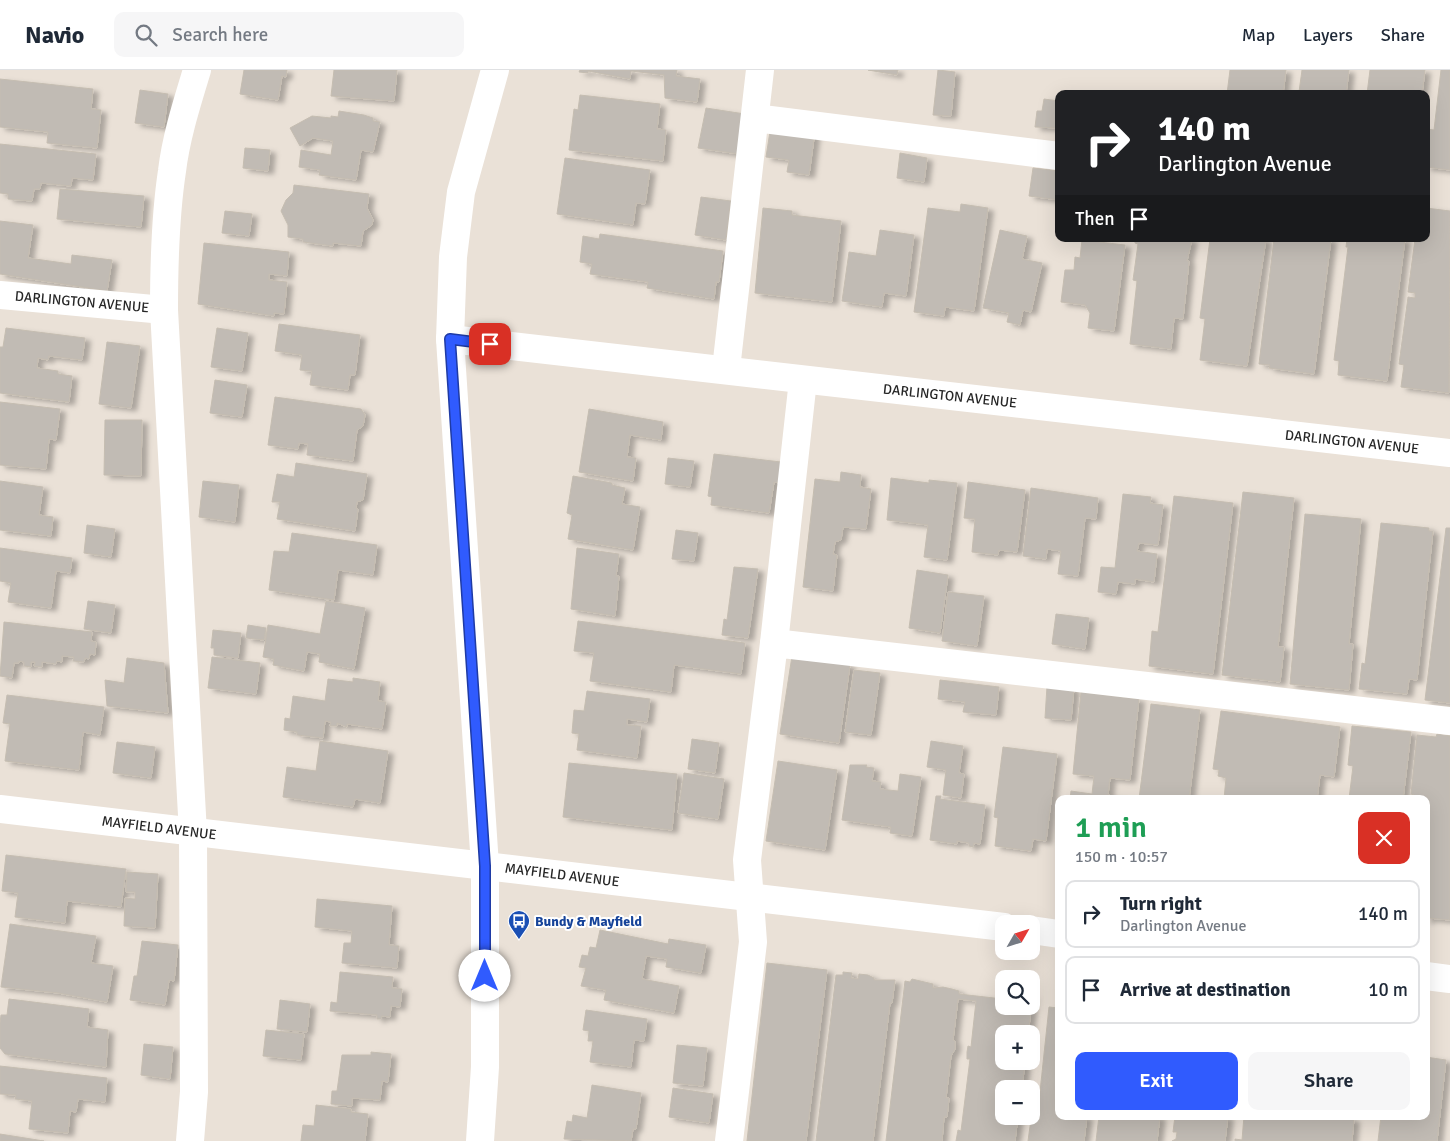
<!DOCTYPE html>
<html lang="en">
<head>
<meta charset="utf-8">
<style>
	body { margin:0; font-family:Signika,sans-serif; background:#f6f6f7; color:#1f2937; height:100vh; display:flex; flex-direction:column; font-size:19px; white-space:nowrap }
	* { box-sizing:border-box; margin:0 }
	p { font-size:16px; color:#747a83 }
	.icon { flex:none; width:28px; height:28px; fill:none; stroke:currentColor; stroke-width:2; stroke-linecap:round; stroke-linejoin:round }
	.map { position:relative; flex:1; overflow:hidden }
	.side { position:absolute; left:1055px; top:725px; width:375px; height:325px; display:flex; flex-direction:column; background:#fff; border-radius:10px; box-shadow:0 5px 20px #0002 }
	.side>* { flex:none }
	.banner { position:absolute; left:1055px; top:20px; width:375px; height:152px; border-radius:10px; box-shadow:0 5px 20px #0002; background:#202124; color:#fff; overflow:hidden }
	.needle { width:32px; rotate:51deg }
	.controls { position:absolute; left:995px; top:845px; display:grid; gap:10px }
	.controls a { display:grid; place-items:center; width:45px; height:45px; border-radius:10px; background:#fff; box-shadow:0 5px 20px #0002; font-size:25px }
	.pin { position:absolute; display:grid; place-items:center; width:42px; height:42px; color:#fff; margin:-21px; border-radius:10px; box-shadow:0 2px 8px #0006 }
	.me { position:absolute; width:55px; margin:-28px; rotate:0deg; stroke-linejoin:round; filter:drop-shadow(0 0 4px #0008) }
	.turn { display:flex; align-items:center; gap:18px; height:105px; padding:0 20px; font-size:22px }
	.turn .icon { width:65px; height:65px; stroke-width:2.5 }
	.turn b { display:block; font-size:35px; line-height:42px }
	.then { display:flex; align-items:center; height:48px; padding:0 20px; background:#0003; gap:10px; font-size:19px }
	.round { display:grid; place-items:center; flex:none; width:52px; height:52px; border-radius:10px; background:#f6f6f7 }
	.head { display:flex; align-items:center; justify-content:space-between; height:85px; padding:0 20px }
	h1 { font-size:30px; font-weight:600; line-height:38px; color:#1e9e55 }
	.cta { display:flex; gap:10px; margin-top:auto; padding:10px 20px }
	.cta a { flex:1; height:58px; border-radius:10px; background:#305bfe; color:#fff; font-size:20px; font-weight:600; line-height:58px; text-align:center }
	.cta a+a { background:#f6f6f7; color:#1f2937 }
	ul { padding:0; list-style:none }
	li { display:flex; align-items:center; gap:15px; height:68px; margin:0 10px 8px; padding:0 10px; border:2px solid #e0e1e3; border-radius:10px }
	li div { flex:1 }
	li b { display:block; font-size:19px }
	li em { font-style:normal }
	header { display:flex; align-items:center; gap:30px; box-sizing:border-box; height:70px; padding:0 25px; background:#fff; border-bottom:1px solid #e0e1e3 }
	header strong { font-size:24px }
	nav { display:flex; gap:28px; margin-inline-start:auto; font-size:18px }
	.search { width:350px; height:45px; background:#f6f6f7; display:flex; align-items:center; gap:12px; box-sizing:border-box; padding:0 18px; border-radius:10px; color:#747a83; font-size:19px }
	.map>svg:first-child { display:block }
</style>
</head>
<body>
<header>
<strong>Navio</strong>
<div class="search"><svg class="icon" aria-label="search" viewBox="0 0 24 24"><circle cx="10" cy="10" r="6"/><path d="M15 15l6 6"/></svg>Search here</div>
<nav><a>Map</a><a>Layers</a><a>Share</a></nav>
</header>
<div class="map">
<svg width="1450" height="1071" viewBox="0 0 1450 1071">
	<defs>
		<filter id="shadow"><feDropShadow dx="5.5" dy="3" stdDeviation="2.5" flood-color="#0004"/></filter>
	</defs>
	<rect width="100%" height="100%" fill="#eae1d7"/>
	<g fill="#c1bbb4" stroke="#c5bdb1" filter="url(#shadow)">
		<path d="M244 0H287L286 7 282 6 278 30 240 24Z"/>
		<path d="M334 0H397L394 31 331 26Z"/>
		<path d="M580 0H677L676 6 700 9 697 32 665 28 664 5 631 1 630 9 588 1V3L579 2Z"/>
		<path d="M868 0H898L897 5Z"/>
		<path d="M938 0 955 2 951 46 933 45Z"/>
		<path d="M1230 0H1286L1283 24H1227Z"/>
		<path d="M1302 0H1349L1346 24H1293V21L1299 22Z"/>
		<path d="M1370 0H1425L1422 24H1367Z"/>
		<path d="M1441 0H1450V100L1426 97 1427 59 1434 60Z"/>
		<path d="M0 9 93 19 91 39 101 40 97 78 47 73 48 62 0 57Z"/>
		<path d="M140 20 168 24 164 57 135 53Z"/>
		<path d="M580 25 660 34 657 59 666 60 663 91 569 80 574 39 578 40Z"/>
		<path d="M1044 29 1059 31V58L1035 57 1037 41H1042Z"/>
		<path d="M706 38 745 44 739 84 698 78Z"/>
		<path d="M339 41 364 45 373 48V51L380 52 373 82 361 80 356 110 319 105 320 100 299 97 301 80 331 85 333 71 313 68 300 76 290 58 312 46 331 48V46L338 47Z"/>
		<path d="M771 55 815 61 809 105 787 102 789 90 766 87Z"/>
		<path d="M0 74 96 84 93 110 72 108 71 116 41 113 40 119H34L32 131 8 129V124L0 123Z"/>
		<path d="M245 78 270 80 268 101 243 98Z"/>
		<path d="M900 83 927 88 924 112 897 108Z"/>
		<path d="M565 88 650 100 645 134 636 133 633 155 557 144Z"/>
		<path d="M1033 98 1059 101V130L1029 126Z"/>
		<path d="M294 115 369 124 367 138 373 150 372 155 363 161 361 176 333 173V176L303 172V169L288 167V155L281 141 286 130 293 123Z"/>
		<path d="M60 119 144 126 141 157 57 149Z"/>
		<path d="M701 127 731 131 726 170 695 165Z"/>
		<path d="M961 134 988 138 974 241 945 237 944 246 914 242 928 138 960 142Z"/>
		<path d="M763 138 792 141V145L841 151 832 232 755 223Z"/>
		<path d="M1426 138 1450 141 1449 323 1401 317 1404 295 1399 294 1408 227 1415 228V223L1408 222 1415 169H1426Z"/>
		<path d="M225 141 252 144 249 166 222 163Z"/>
		<path d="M0 151 33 155 28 188 71 194 72 185 112 190 107 221 0 204Z"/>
		<path d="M880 160 914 165 906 226 884 223 882 237 842 231 849 182 876 186Z"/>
		<path d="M1000 160 1027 166 1022 189 1042 193 1031 242 1023 240 1020 255 1007 252 1009 243 983 238Z"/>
		<path d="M600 164 723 181 719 212H716L714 229 647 218 648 212 590 204 592 194 580 192 583 166 599 169Z"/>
		<path d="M1135 169H1192L1187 191H1189L1183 249 1174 248 1171 279 1130 274 1137 211 1133 210 1138 174 1135 173Z"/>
		<path d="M1210 169H1266L1247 296 1200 290 1205 249 1200 248Z"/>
		<path d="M1274 169H1331L1314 304 1269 298 1270 295 1259 294Z"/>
		<path d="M1347 169H1405L1387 311 1338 305 1339 291 1334 290 1348 177H1346Z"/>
		<path d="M1082 170 1125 175 1114 261 1088 258 1090 243 1085 235 1061 232 1065 200H1074L1075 187 1080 188Z"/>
		<path d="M204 173 289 182 287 206 269 204V210L287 212 284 244 274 243V246L198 234Z"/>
		<path d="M279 254 360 265 355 305H350L348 320 310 315 312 301 300 300 302 285 275 281Z"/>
		<path d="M6 258 85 268 82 290 49 286 48 290 38 288 37 298 58 301V304L72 306 69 332 0 323V277H3Z"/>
		<path d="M217 258 248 263 242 301 211 297Z"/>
		<path d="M107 272 140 276 131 338 99 334Z"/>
		<path d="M215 310 247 315 242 347 210 343Z"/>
		<path d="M275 327 361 339 365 345 363 356 357 360 353 391 307 385 308 374 299 373 298 379 268 375Z"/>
		<path d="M0 332 60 339 56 370 49 369 46 399 0 395Z"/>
		<path d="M589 339 663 352 661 370 630 365 627 387 636 388 633 411 579 402Z"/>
		<path d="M105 350H142L141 406 104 405Z"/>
		<path d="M714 384 781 392 779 413 774 412 769 443 711 435 712 427 708 426Z"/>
		<path d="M668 388 694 391 690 417 665 414Z"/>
		<path d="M296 393 367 404 363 430 357 432 356 438 358 439 355 461 277 449 280 432H272L277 404 294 407Z"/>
		<path d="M841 402 861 405 860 417 871 419 866 459 843 457 841 470 835 472 833 484 837 485 833 521 803 517 815 409 840 412Z"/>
		<path d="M573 406 612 413V415L625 418 622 434 640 437 633 480 568 469 572 445 567 443Z"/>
		<path d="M891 408 929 413V410L957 413 947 490 924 487 928 455 887 450Z"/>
		<path d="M0 411 43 417 39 445 53 447 51 466 0 460Z"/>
		<path d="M203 411 239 415 235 452 199 447Z"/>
		<path d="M968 412 1025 420 1017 482 999 480 998 485 972 482 975 449 964 448Z"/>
		<path d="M1031 418 1098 428 1096 449 1085 448 1078 506 1058 504 1061 481 1047 479 1046 489 1023 486Z"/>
		<path d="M1243 422 1294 428 1278 577H1284L1280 612 1222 605Z"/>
		<path d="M1123 424 1151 427 1150 433 1163 435 1158 475 1139 473 1137 481 1157 484 1154 512 1135 509V514L1118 512 1116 524 1098 522 1101 497 1115 498Z"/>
		<path d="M1174 426 1233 433 1213 604 1149 596 1152 561 1158 562Z"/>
		<path d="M1305 444 1361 449 1349 574H1353L1349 620 1290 614Z"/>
		<path d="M1381 453 1429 458V461H1433L1417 610 1409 609 1407 624 1359 619 1362 593 1365 594Z"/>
		<path d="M87 455 115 459 111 487 84 483Z"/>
		<path d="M1446 458H1450V633L1425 630Z"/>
		<path d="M676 460 698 463 694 491 672 489Z"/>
		<path d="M292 463 377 475 373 505 338 500 334 530 269 520 274 481 289 482Z"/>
		<path d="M0 478 72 488 70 503 56 501 51 538 8 532 11 513 0 511Z"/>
		<path d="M577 478 619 484 616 506H619L615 546 571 539Z"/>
		<path d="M734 497 758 499 748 568 722 565 724 549 727 550Z"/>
		<path d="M917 500 948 505 940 563 909 558Z"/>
		<path d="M948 522 984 526 977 576 942 571Z"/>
		<path d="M88 531 115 535 111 563 84 559Z"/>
		<path d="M326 531 365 538 354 599 319 592 320 584 307 582 304 601 273 595 274 589 263 587 268 555 320 564Z"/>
		<path d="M1056 544 1089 548 1085 579 1052 574Z"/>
		<path d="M578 551 745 573 741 604 674 595 671 622 590 611 594 583 574 581Z"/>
		<path d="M4 552 92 562 91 571 96 572 95 585 90 584 89 589 85 588 84 592 73 591 74 587 62 586V592L57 591 56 594 42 592V597L34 596 35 592H31V597L24 596V592L19 591V593H14L12 608 0 606Z"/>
		<path d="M248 555 266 558 264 570 246 568Z"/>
		<path d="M213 560 241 563 238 588 214 585V578H211Z"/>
		<path d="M792 586 850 595 839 673 780 664Z"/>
		<path d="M212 587 260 593 256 624 208 618Z"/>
		<path d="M127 588 164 593 168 643 107 636 105 610 124 613Z"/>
		<path d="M854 600 880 603 871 665 845 662Z"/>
		<path d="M353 608 380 612 378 631 386 632 382 659 347 654V657L337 653V656H330L331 652 325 651 323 668 297 665V662L284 660 285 648 290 649 293 626 325 631 328 609 353 612Z"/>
		<path d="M940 610 999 617 996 645 963 642 965 632 938 629Z"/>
		<path d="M1047 616 1074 618 1071 650 1045 648Z"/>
		<path d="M587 621 650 629 647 652 627 649V655L641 656 637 688 577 680 579 664 572 663 574 640 584 641Z"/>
		<path d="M1081 622 1139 629 1130 710 1110 708 1108 725 1127 729H1070L1071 721 1092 724 1094 706 1073 704Z"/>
		<path d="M7 625 104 637 100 665 83 662 79 700 5 691 10 654 3 653Z"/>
		<path d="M1151 634 1200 640 1189 729H1139Z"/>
		<path d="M1221 641 1340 657 1334 707 1320 705 1317 729H1224L1226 708 1218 706 1219 700 1213 699Z"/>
		<path d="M1352 656 1411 662 1403 729H1349L1353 696 1348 695Z"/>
		<path d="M1437 664 1450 666V850L1428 848V851H1426V729H1413L1414 725 1411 724 1417 665 1436 667Z"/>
		<path d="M692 669 719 673 715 703 688 699Z"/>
		<path d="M320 671 388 681 380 733 355 729 353 737 283 727 287 697 316 701Z"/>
		<path d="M931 671 963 676 959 703 964 704 961 728 943 725 946 700 927 697Z"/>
		<path d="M117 672 155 677 151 708 113 703Z"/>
		<path d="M1003 677 1057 684 1046 771 1033 769 1031 781 995 776 998 748 994 747Z"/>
		<path d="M778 691 837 700 825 780 766 771Z"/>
		<path d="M569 693 677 704 672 760 563 747Z"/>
		<path d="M850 695H867L866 697 874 698 872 711 881 712 880 719 898 721 900 704 921 707 912 766 890 763 891 757 842 750Z"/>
		<path d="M684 703 724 709 718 749 678 743Z"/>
		<path d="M936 726H941L940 729 985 735 980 774 974 773 973 777 969 776V773L957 771V774L930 770Z"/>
		<path d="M6 785 126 799 121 837 67 831 65 853 15 847 18 823 2 821Z"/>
		<path d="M127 802 158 804 155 858 124 856 125 828 135 829V822H126Z"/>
		<path d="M317 829 392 836 389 875 399 876 397 898 342 893 344 873H351L352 861 315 857Z"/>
		<path d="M10 854 96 866 91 893 113 896 107 932 58 923 1 917Z"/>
		<path d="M600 860 668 874 669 869 706 875 701 903 666 897 667 889 646 886 642 909 679 916 674 943 604 930 606 920 581 916 586 898 579 897 582 885 588 886 590 877 596 878Z"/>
		<path d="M142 871 178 875 174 911 169 910 165 935 130 930 134 906H137Z"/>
		<path d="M767 893 827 900 806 1071H747Z"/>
		<path d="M340 902 393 907 392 918 402 919 400 937 391 936 390 947 382 946 381 949H377V945L330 941 331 932 337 933Z"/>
		<path d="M843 902 852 903 851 908 858 909 859 904 868 905 874 908V910H895L892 933H890L873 1071H816L836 905H843Z"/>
		<path d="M912 909 933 914V918L943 917 952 919 959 921V924L1003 929 1004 927V936H1031L1033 926 1028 964H1004V991H1025L1022 1019H1004V1046H1018L1015 1071H956L958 1060 961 1061 970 989H967V982L968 976 971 977 976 931 958 929 953 970 955 971V979L951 986 946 1028H949L948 1038 947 1047H944L942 1071H886L905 911 910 912Z"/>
		<path d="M9 929 89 939 87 957 108 960 106 997 5 984 0 978V953L1 945H7Z"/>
		<path d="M280 930 310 934 307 962 277 959Z"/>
		<path d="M1049 937 1059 938V1003L1056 1015 1059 1016V1046H1087L1084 1071H1028L1031 1049 1037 1050Z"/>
		<path d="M586 940 647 949 644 971 634 970 631 997 590 992 593 971H588L589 961 583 960Z"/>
		<path d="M266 960 304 964 301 990 263 986Z"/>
		<path d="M144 974 173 977 170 1009 141 1005Z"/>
		<path d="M677 975 707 978 703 1016 673 1013Z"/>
		<path d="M371 982 391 984 388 1012 382 1011 380 1030 352 1028V1036L331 1034 332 1021H337L342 985H371Z"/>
		<path d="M1426 987 1446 990 1437 1071H1378L1381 1046H1426Z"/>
		<path d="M0 996 107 1008 105 1032 78 1029 76 1042 70 1041 68 1063 29 1059 32 1031 15 1029 16 1025 0 1024Z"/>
		<path d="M592 1015 641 1023 636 1059H633L631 1071 564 1069 567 1051 572 1052 573 1045 587 1048Z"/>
		<path d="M673 1018 713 1024 709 1053 669 1047Z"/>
		<path d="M316 1035 351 1039V1042L368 1044 365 1071H301L303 1055 314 1056Z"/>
		<path d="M1099 1046H1160L1157 1071H1096Z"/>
		<path d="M1175 1046H1228L1225 1071H1172L1176 1069 1177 1062H1173Z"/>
		<path d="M1244 1046H1334L1354 1049 1352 1071H1235V1069L1242 1070Z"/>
		<path d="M0 1064 44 1071H0Z"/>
	</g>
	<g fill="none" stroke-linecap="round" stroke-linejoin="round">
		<g stroke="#fff" stroke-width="28">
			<path d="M755 48 1059 86"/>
			<path d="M0 225 164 240"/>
			<path d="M450 269 1450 383"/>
			<path d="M726 299 760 0"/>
			<path d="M774 573 803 310"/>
			<path d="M0 739 1004 857"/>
			<path d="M1031 860 1059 864"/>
			<path d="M1426 906 1450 909"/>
			<path d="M190 1071 194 1022 193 763 164 240C164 194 165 147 172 101 176 67 187 33 197 0"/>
			<path d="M480 1071 485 997V796L450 269 453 187 461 122 495 0"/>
			<path d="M729 1071 753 872 747 790 774 573 1450 651"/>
		</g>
	</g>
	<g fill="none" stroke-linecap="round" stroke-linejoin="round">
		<g stroke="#1f3ba5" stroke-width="12">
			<path id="route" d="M485 906V796L450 269 490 274"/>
		</g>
		<use href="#route" stroke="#305bfe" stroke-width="9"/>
	</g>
	<defs>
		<g id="bus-pin" transform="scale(1.125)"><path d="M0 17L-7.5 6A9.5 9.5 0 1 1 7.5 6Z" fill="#1a4fb4" stroke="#fff"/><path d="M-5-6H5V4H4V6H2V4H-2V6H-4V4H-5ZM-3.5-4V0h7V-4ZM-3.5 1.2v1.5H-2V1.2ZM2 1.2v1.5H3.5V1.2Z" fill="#fff"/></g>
	</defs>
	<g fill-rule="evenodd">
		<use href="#bus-pin" x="519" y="851"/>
	</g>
	<g text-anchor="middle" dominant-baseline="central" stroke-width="4" stroke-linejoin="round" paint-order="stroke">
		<g font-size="14" fill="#262626" stroke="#fff">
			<text transform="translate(82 232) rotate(5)">DARLINGTON AVENUE</text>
			<text transform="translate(950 326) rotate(6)">DARLINGTON AVENUE</text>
			<text transform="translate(1352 372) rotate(6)">DARLINGTON AVENUE</text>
			<text transform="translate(159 758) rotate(7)">MAYFIELD AVENUE</text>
			<text transform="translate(562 805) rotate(7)">MAYFIELD AVENUE</text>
		</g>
		<g font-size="14" font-weight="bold" fill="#164399" stroke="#fff" text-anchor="start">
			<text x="535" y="851">Bundy &amp; Mayfield</text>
		</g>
	</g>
</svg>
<div class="controls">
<a><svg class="needle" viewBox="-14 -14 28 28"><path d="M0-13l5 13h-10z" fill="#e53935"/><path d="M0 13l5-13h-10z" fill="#747a83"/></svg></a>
<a><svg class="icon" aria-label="search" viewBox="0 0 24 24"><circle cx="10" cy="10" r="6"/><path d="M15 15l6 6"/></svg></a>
<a>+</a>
<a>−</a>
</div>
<div class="pin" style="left:490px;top:274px;background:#d93025"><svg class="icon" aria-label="arrive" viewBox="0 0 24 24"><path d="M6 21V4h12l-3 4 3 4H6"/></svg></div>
<svg class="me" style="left:485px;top:906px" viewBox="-20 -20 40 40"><circle r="19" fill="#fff"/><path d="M0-13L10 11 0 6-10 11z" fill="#305bfe"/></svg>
<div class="banner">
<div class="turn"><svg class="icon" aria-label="right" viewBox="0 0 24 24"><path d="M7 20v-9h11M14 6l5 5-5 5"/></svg><div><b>140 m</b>Darlington Avenue</div></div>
<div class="then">Then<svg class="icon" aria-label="arrive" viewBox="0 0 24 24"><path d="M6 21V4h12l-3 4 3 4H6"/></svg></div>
</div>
<section class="side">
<div class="head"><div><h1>1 min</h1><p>150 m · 10:57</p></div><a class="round" style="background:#d93025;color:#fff"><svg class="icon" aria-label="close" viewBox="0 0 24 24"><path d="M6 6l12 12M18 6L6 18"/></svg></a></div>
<ul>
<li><svg class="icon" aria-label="right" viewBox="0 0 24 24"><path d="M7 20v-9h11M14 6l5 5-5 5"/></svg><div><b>Turn right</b><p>Darlington Avenue</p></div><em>140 m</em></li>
<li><svg class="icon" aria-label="arrive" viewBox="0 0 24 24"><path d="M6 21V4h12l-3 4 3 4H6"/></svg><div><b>Arrive at destination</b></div><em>10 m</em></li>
</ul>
<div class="cta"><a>Exit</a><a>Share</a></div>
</section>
</div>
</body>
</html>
